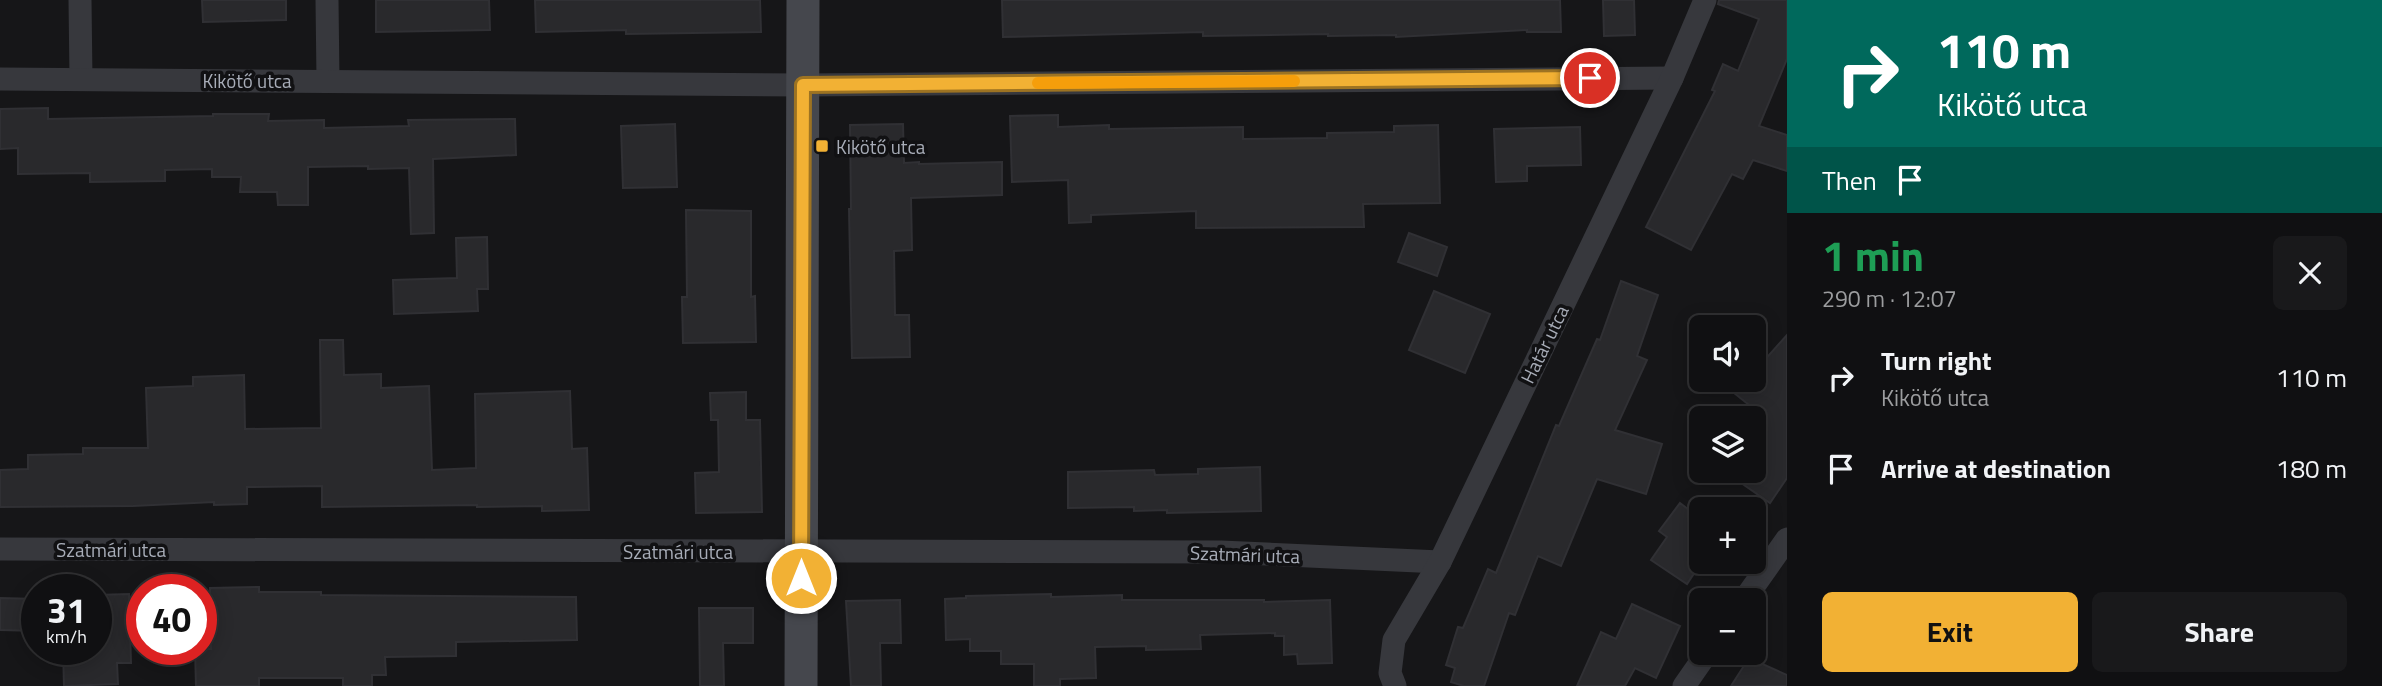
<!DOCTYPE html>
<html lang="en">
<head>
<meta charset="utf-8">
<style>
	body { margin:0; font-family:"Titillium Web",sans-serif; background:#19191b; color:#f1f3f6; height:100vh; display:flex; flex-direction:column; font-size:26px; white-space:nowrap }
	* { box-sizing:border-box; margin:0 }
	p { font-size:23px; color:#9c9d9f }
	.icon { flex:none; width:38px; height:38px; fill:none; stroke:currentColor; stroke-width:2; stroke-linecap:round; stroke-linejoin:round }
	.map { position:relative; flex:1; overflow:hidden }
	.side { display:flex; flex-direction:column; background:#101012; width:595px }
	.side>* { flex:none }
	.hud { background:#00695c; color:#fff; overflow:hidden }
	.fabs { position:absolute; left:1689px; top:315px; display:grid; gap:14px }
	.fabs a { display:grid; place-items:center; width:77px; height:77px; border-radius:10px; background:#101012; box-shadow:0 4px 18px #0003,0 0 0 2px #303032; font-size:35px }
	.speed { position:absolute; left:21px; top:574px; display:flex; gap:14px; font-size:35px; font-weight:700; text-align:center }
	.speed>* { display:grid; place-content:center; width:91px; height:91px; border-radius:50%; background:#101012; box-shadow:0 4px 18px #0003,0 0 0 2px #303032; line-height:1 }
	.speed small { font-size:18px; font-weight:400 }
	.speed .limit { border:10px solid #d22; background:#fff; color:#111 }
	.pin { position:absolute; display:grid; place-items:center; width:60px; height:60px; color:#fff; margin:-30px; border:4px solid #fff; border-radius:50%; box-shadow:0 2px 7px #0007 }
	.me { position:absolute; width:77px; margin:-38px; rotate:0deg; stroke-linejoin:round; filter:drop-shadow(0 0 5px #0008) }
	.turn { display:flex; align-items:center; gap:24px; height:147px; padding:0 35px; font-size:32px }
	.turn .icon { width:91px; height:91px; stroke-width:2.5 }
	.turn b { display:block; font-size:49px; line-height:60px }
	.then { display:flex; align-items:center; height:66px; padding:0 35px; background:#0003; gap:14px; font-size:26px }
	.round { display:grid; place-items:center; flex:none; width:74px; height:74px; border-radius:10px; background:#19191b }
	.headline { display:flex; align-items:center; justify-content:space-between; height:119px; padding:0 35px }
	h1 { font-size:42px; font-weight:700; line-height:52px; color:#1e9e55 }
	.primary-button { display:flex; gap:14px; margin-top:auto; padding:14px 35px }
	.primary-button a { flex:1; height:80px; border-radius:10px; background:#f2b134; color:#111; font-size:28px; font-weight:700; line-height:80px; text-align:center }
	.primary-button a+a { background:#19191b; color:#f1f3f6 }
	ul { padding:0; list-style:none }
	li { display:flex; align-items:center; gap:21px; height:91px; padding:0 35px }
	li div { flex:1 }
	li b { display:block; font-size:26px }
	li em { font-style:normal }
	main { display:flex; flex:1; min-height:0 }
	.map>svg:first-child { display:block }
</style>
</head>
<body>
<main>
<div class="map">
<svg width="1787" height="686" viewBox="0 0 1787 686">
	<rect width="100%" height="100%" fill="#161618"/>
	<g fill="#29292c" stroke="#303034" stroke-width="2">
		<path d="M202 0H286V20L203 22Z"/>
		<path d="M376 0H489L490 30 376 32Z"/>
		<path d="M535 0H760L761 32 626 34V30L536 32Z"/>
		<path d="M1002 0H1560L1561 32H1527V30L1396 37V35L1328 36V34L1203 36V32L1003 37Z"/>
		<path d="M1603 0H1634L1635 35 1604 36Z"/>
		<path d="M1719 0H1787V59L1759 126 1787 135V171L1753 160 1743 179 1732 174 1691 250 1646 227 1715 91 1712 90 1723 64 1738 71 1759 19 1718 4Z"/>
		<path d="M48 108V119L213 116V114H269L268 121 324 120V128L409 126 408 120 515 119 516 155 433 159 434 233 411 234 409 168 368 169V166L308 167V205H278L277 192H240L241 177H212V169L165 170V181L90 182V173L18 174V148L0 149V109Z"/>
		<path d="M1058 115V127L1109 125V129L1243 127V139L1327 138V133L1394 132V126L1438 125 1440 203 1363 204 1364 227 1196 228V211L1091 215V222L1069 223 1068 180 1012 182 1010 116Z"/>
		<path d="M675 124 677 187 623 188 621 126Z"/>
		<path d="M903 124 904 163 919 162V164L1002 162V195L911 198 912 250 894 251 895 315H909L910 357 852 358 849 209H851L850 125Z"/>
		<path d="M1580 127 1581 165 1527 166V181L1496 182 1494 129Z"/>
		<path d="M686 210 751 211V297L755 296 756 342 683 343 682 297H687Z"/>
		<path d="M1409 233 1447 247 1437 276 1398 262Z"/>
		<path d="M487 237 488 289H477L478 311 394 314 393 280 457 278 456 238Z"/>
		<path d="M1621 281 1658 295 1637 356 1647 360 1615 430 1662 444 1646 494 1597 479 1561 566 1538 556 1515 615 1509 613 1484 686H1464L1451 682 1455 668 1446 665 1458 627 1463 628 1488 569 1496 573 1556 425 1559 426 1597 339 1600 340Z"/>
		<path d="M1434 291 1490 314 1465 373 1409 350Z"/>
		<path d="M1787 335V478L1770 503 1724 471H1754V409L1734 393 1746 380H1754V372Z"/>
		<path d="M320 340H343L344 375 381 374V388L429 386 432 470 476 468 475 394 570 391 572 449 587 448 589 510 542 511V506L477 507V505L322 507V486L247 487V504L214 505V502L133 506 0 507V470L28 469V455L83 454V448H148L146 388 193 386V377L244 375 245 429 321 428Z"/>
		<path d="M746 392V420H760L762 512 696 513 695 473 719 472 718 420H711L710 393Z"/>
		<path d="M1260 467 1261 511 1167 513V510L1134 511V507L1068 508V472L1154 470 1155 475 1198 474V469Z"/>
		<path d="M1680 503 1701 519V563L1687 584 1651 560 1667 537 1659 531Z"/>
		<path d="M259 587V592H321V595L576 597 577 640 456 642V656L385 657 386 675H372V686H343V678H259V686H196L195 649H211L210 588Z"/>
		<path d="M129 594 131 663H117L118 684 64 686 63 649H96V595Z"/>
		<path d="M1051 594V597L1122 595V600H1264V602L1330 600 1332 663 1298 664 1297 654 1284 655V636H1275V633L1200 635 1201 649 1146 650V646L1095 647 1096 678 1060 679V686H1034V664H1001V651H970V639L946 640 945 599 966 598V596Z"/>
		<path d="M0 598 37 599V631L0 630Z"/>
		<path d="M900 600 901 643H880L881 686H851L846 601Z"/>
		<path d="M1632 604 1680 626 1656 678 1635 668 1625 686H1577L1601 632 1616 639Z"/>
		<path d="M699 608H753V643H723L724 686H700Z"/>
		<path d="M1749 658 1787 675V686H1731Z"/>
	</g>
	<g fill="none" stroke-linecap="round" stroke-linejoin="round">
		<g stroke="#37383d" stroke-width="23">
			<path d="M80 0 81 79"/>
			<path d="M327 0 328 80"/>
			<path d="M0 79 803 85 1672 78"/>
			<path d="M0 549 1221 552 1440 562"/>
			<path d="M1744 600 1787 539"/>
			<path d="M1395 686 1390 673 1394 640 1440 562 1672 78 1705 0"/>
			<path d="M1684 686 1707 653"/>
		</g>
		<path stroke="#45474d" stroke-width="33" d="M801 686 803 0"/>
	</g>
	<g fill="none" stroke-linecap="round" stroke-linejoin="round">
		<g stroke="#9d7322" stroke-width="18">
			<path id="route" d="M801 578 803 85 1590 78"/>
		</g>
		<use href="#route" stroke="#f2b134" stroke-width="12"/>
		<path stroke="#f59e0b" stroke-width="12" d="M1038 83 1294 81"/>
	</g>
	<rect fill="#f2b134" stroke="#111113" stroke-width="2.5" x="815" y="139" width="14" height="14" rx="3.5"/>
	<g text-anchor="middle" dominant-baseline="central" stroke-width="7" stroke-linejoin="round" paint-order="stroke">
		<g font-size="19" fill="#a8adb8" stroke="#111113">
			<text x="247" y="80">Kikötő utca</text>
			<text transform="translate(1544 344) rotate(-64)">Határ utca</text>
			<text x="111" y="549">Szatmári utca</text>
			<text x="678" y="551">Szatmári utca</text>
			<text transform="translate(1245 554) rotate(2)">Szatmári utca</text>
		</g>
		<g font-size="19" fill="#a8adb8" stroke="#111113" text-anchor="start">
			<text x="836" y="146">Kikötő utca</text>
		</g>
	</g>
</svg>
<div class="fabs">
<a><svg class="icon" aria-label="sound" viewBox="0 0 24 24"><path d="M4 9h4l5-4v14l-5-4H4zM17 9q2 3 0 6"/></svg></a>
<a><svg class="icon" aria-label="layers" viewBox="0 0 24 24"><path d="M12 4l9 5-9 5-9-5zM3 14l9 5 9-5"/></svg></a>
<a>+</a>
<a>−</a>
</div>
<div class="speed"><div>31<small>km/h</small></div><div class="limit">40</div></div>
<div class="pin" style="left:1590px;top:78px;background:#d93025"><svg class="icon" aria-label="arrive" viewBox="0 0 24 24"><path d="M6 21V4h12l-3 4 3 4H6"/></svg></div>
<svg class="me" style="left:801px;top:578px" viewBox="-20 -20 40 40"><circle r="17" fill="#f2b134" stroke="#fff" stroke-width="3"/><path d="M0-11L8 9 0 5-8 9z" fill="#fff"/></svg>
</div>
<section class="side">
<div class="hud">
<div class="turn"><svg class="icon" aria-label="right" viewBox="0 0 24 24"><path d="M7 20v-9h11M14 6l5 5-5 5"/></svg><div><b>110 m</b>Kikötő utca</div></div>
<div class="then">Then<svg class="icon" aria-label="arrive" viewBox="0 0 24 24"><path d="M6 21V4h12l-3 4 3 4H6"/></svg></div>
</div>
<div class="headline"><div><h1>1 min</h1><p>290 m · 12:07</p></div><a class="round"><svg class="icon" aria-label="close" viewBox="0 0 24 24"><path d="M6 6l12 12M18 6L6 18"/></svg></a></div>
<ul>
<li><svg class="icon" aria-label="right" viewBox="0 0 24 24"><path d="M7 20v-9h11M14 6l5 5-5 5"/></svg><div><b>Turn right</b><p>Kikötő utca</p></div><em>110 m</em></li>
<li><svg class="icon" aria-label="arrive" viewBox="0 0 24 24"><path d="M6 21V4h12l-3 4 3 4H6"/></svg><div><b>Arrive at destination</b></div><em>180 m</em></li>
</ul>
<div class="primary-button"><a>Exit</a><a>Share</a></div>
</section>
</main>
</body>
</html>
